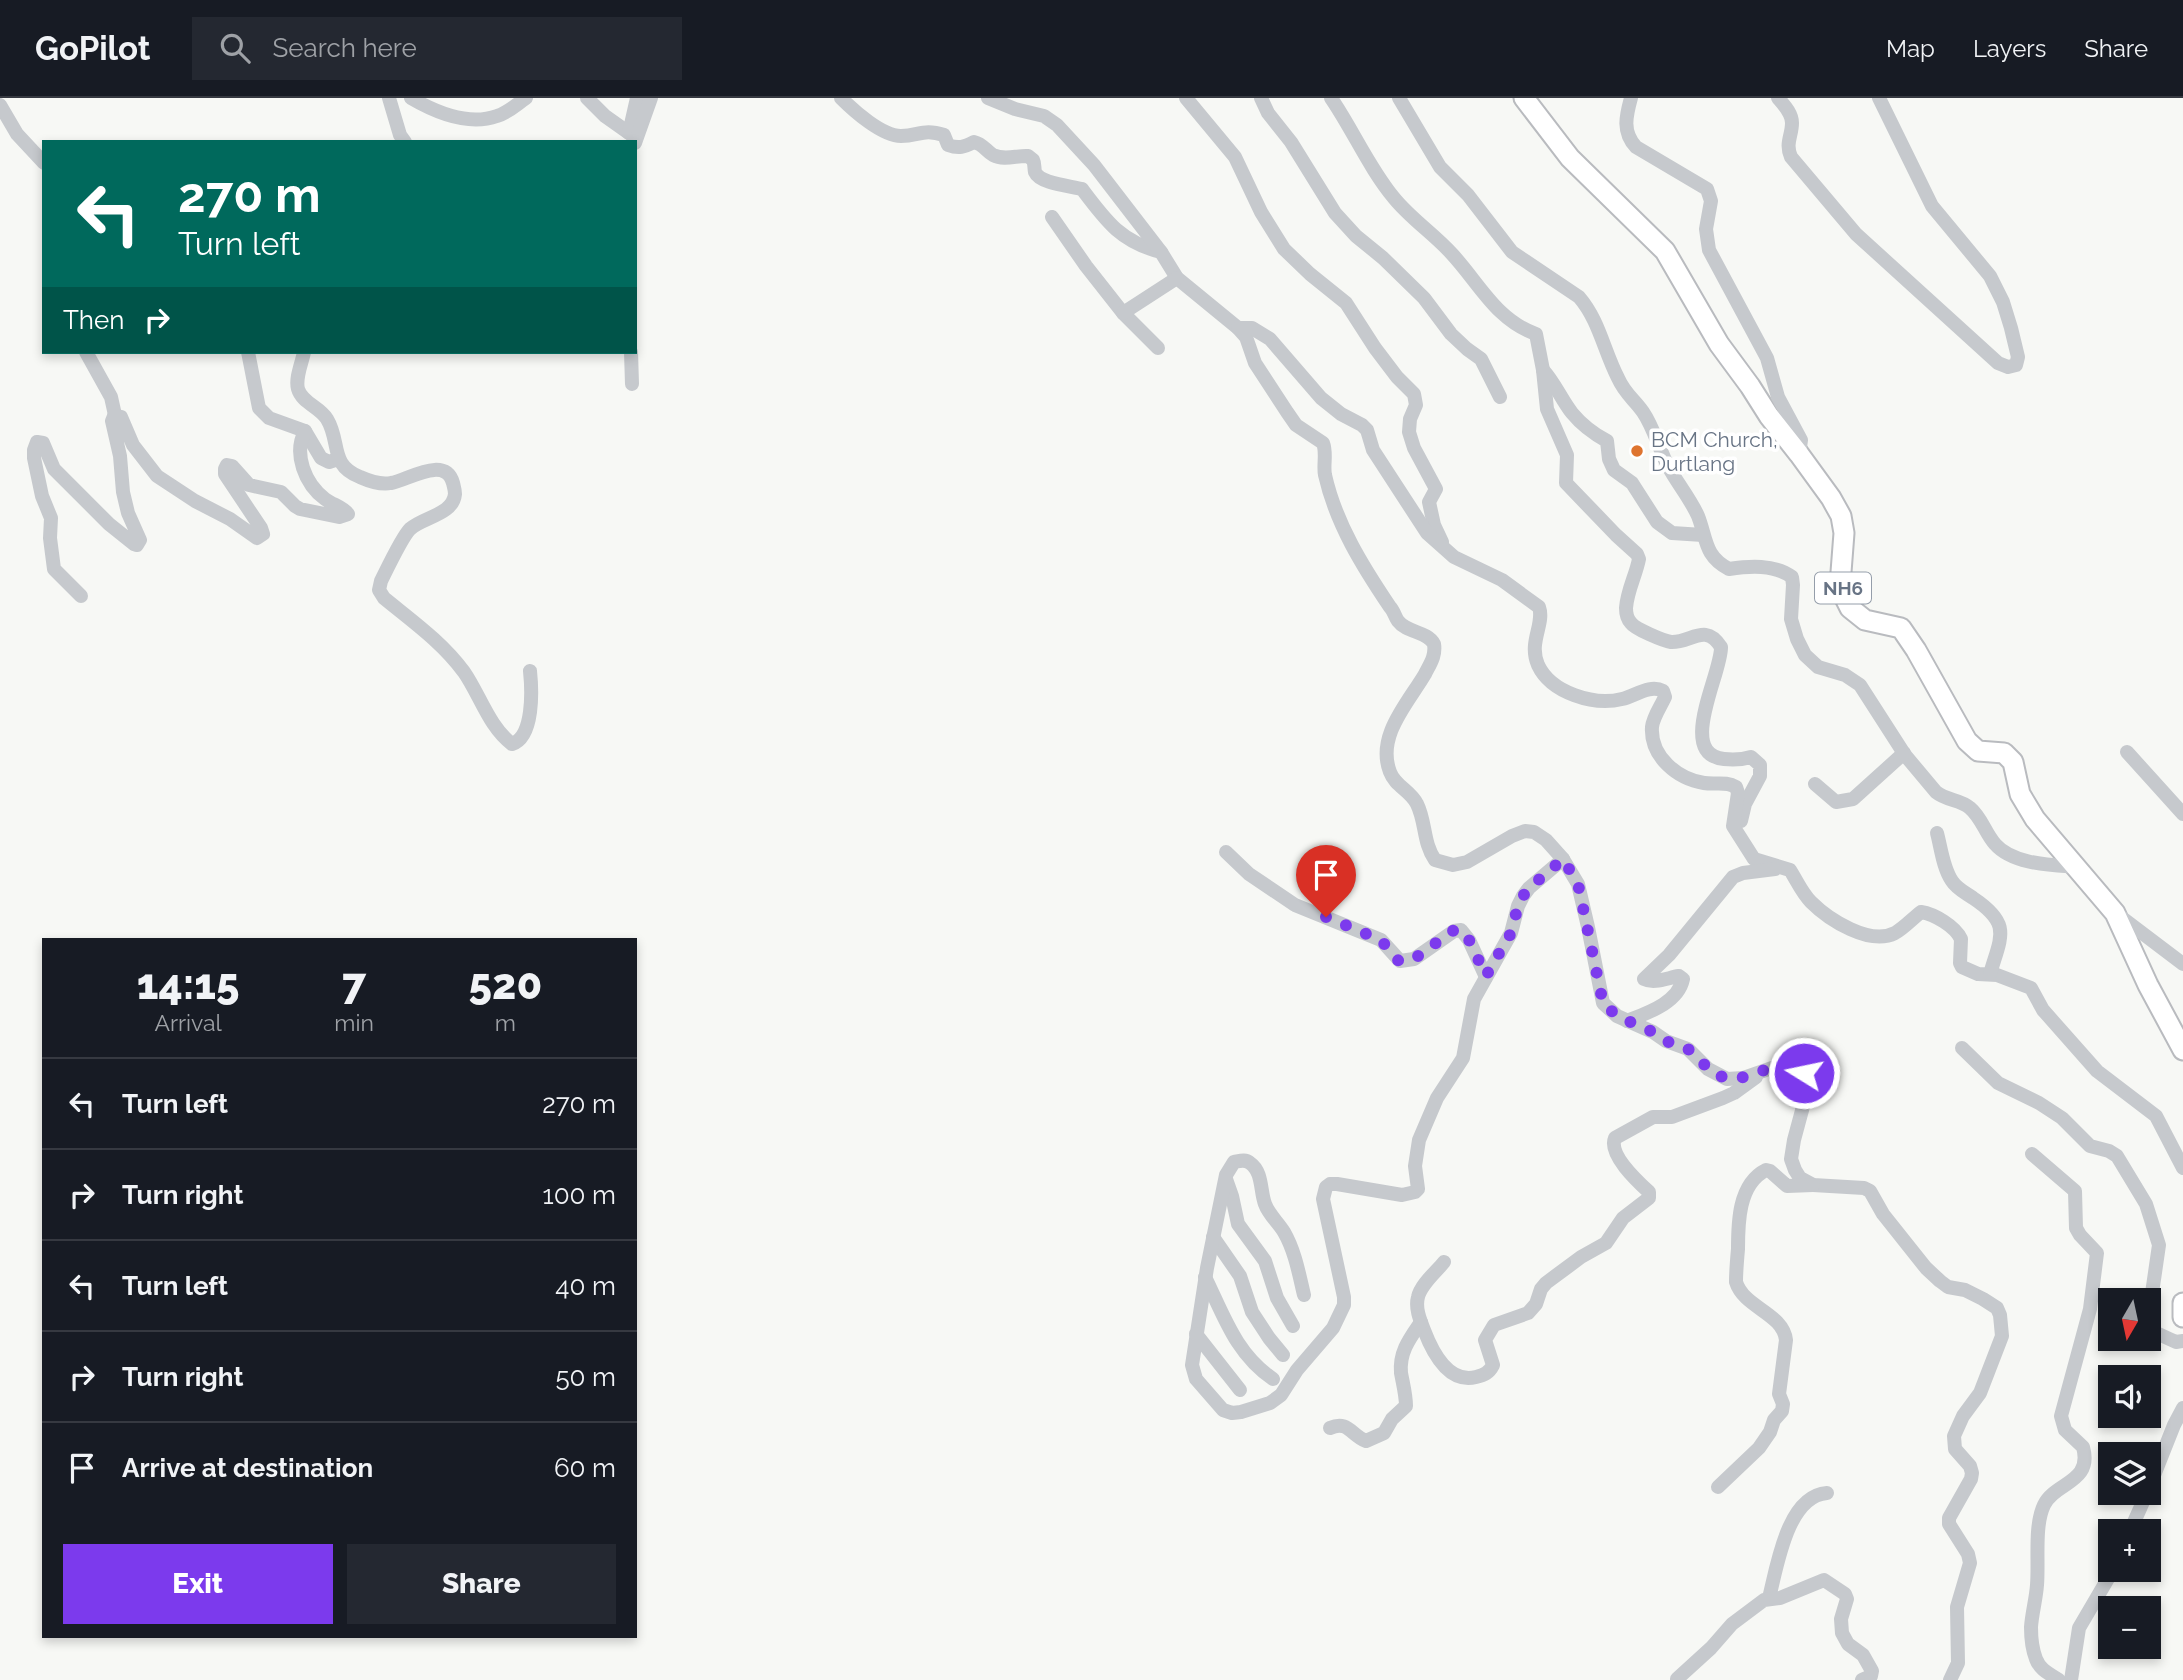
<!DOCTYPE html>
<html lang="en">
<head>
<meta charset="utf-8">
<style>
	body { margin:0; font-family:Raleway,sans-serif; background:#242831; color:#f1f3f6; height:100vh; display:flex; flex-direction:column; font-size:26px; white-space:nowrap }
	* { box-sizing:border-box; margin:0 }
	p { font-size:23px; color:#9ea1a6 }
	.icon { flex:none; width:38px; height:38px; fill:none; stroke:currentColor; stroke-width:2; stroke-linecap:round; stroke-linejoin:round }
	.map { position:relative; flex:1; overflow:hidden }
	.panel { position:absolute; left:42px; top:840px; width:595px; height:700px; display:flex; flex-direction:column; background:#171b24; border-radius:0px; box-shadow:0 4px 10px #0003 }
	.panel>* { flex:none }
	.banner { position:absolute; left:42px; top:42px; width:595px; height:214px; border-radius:0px; box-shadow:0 4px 10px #0003; background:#00695c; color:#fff; overflow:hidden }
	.needle { width:46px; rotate:189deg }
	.controls { position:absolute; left:2098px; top:1190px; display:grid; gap:14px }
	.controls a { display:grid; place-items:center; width:63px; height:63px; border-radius:0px; background:#171b24; box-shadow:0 4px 10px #0003; font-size:35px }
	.pin { position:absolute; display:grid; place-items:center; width:60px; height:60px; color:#fff; margin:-72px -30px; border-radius:50% 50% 50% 0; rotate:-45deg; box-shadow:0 0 7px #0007 }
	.pin .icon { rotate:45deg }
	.me { position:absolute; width:77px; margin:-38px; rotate:280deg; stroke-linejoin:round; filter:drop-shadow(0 0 5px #0008) }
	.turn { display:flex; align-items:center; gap:24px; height:147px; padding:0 21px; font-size:32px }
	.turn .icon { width:91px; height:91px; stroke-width:2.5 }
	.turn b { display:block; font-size:49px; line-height:60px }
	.then { display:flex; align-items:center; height:66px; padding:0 21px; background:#0003; gap:14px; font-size:26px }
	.eta { display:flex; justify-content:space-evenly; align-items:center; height:119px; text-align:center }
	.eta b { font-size:42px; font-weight:800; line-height:49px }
	.cta { display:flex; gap:14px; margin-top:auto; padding:14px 21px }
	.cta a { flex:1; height:80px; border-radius:0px; background:#7c3aed; color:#fff; font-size:28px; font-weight:800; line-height:80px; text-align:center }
	.cta a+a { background:#242831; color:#f1f3f6 }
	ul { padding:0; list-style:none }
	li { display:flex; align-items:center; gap:21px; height:91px; padding:0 21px; border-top:2px solid #363941 }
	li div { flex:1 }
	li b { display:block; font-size:26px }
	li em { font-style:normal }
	header { display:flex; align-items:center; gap:42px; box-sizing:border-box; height:98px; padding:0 35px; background:#171b24; border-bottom:2px solid #363941 }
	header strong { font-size:33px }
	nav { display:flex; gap:38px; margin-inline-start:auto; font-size:24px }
	.search { width:490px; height:63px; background:#242831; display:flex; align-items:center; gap:18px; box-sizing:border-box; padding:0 24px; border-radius:0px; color:#9ea1a6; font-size:26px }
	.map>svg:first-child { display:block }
</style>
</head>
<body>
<header>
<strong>GoPilot</strong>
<div class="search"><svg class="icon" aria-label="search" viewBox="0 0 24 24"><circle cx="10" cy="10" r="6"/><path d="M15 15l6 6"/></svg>Search here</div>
<nav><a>Map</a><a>Layers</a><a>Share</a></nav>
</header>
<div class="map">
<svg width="2183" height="1582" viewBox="0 0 2183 1582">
	<rect width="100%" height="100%" fill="#f7f8f5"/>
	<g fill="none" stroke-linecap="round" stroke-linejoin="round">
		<g stroke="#b9bbbf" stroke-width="23">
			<g id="highway">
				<path d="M1524 0 1570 60 1665 153 1719 246 1750 288 1769 318 1799 356 1831 400 1841 418 1844 435 1841 474 1845 500 1850 510 1865 522 1901 530 1916 552 1967 643 1978 653 2004 655 2013 664 2020 696 2035 721 2115 815 2148 887 2183 952"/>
				<path d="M2183 1205V1219"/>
			</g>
		</g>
		<g stroke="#c6c9cd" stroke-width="14">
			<path d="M389 0 400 37 405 44"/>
			<path d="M411 0C435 14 469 28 497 18 508 15 517 6 526 0"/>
			<path d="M587 0 605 18 629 35"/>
			<path d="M841 0C854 13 882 38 901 38 919 38 923 30 944 37L948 47C959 51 964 49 974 44 983 46 986 53 993 57 1005 63 1017 57 1028 58L1033 62C1035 66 1034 70 1035 74 1040 86 1072 88 1082 91 1106 123 1121 144 1161 154"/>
			<path d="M988 0 1015 11 1044 18 1057 27 1094 67 1161 154 1177 180 1238 230 1246 239 1255 265 1287 314 1296 327 1323 345C1327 355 1323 367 1325 377 1336 426 1363 469 1390 509 1394 513 1395 519 1398 523 1407 535 1427 533 1434 546 1436 558 1430 566 1425 576 1408 605 1376 638 1390 674 1395 688 1411 693 1417 706 1426 724 1423 745 1435 762L1453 767 1467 764 1512 738 1525 733 1534 734 1546 742 1563 761 1578 786 1588 829 1603 905 1617 918 1653 934 1666 943 1688 951 1708 971 1727 981 1743 980 1783 966 1798 968 1804 975 1808 990 1794 1042 1791 1061 1795 1072 1800 1080 1813 1087 1864 1090 1870 1093 1883 1116 1926 1170 1940 1183 1948 1189 1965 1192 1983 1201 1997 1210 2000 1217 2002 1238 1980 1295 1963 1318 1954 1338 1955 1351 1970 1368 1972 1375 1971 1381 1949 1420V1426L1968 1456 1970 1465 1957 1509 1958 1565 1950 1582"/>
			<path d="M1186 0 1235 59 1261 114 1284 151 1310 176 1346 205 1375 250 1397 279 1414 296 1416 307 1410 321 1409 334 1414 350 1436 391 1429 404 1434 427 1442 444"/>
			<path d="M1261 0 1268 15 1291 44 1335 115 1356 138 1383 160 1424 200 1451 236 1467 251 1481 261 1500 299"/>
			<path d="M1331 0C1353 32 1369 70 1394 100 1411 121 1434 136 1452 156 1479 185 1496 222 1536 236L1543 272 1547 311 1567 357 1566 385 1616 437 1637 456 1639 461C1636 477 1627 493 1626 510 1626 515 1627 521 1631 525 1635 531 1664 543 1671 544 1691 545 1705 524 1721 549 1722 575 1676 656 1724 661 1734 662 1741 662 1751 659L1760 667V678L1745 706 1741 723"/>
			<path d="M1399 0 1440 69 1468 97 1512 154 1579 199C1599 222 1604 253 1618 280 1625 296 1634 301 1643 314 1654 330 1659 351 1668 368 1677 385 1690 400 1698 418 1707 441 1704 458 1729 471 1749 468 1774 466 1792 479L1793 487 1791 521 1797 541 1805 557 1818 569 1845 577 1860 587 1905 657 1936 694C1947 703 1960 701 1970 710 1982 720 1985 735 1995 746 2013 767 2054 767 2078 769"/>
			<path d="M1631 0C1626 18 1622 34 1636 49L1707 91 1711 103 1706 131 1709 152 1767 260 1778 299 1801 342 1799 356"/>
			<path d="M1778 0C1784 7 1792 15 1792 25 1792 38 1785 45 1791 59L1856 136 1998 265 2008 269 2016 267 2018 259 2011 230 2003 204 1990 178 1932 108 1879 0"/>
			<path d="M0 7 17 36 44 65"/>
			<path d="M635 39 629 35 637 0"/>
			<path d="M635 45 651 0"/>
			<path d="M1052 119 1086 168 1123 215 1158 250"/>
			<path d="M1123 215 1177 180"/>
			<path d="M1238 230H1252L1270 241 1321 300 1341 316 1362 327 1367 332 1373 352 1427 435 1454 459 1502 482 1539 509C1545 526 1528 544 1538 567 1551 595 1594 608 1622 601 1635 598 1650 586 1663 593L1665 599C1661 608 1653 619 1652 629 1650 659 1678 681 1704 685 1715 687 1726 683 1736 689L1738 695 1733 728 1754 761 1790 772C1797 783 1802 795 1811 804 1829 822 1870 848 1895 835 1904 830 1912 821 1921 814 1934 816 1955 828 1961 841L1960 865 1962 869 1978 876 1997 877 2031 890 2043 912 2097 973 2156 1018 2183 1070"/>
			<path d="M86 254 111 299 115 317"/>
			<path d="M248 254 259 310 269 320 305 333 321 360 329 364 338 361"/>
			<path d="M304 254C302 265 295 280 298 291 302 305 320 309 327 321 341 344 329 367 360 379 369 383 381 387 391 385 408 382 445 357 453 385 454 389 455 392 455 396 453 417 423 419 410 431 402 439 387 471 381 483L379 492 384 500C412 523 442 544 464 574 480 597 489 629 512 646 534 639 532 592 530 573"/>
			<path d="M631 254 632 286"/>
			<path d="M1543 272C1555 285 1561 301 1572 315 1581 326 1594 336 1607 343L1609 361 1614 372 1632 385 1657 424 1672 435 1703 437"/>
			<path d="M81 498 54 471 50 440 51 420 42 398 34 360V352L37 344 43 345 54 371 109 426 134 446 137 447 140 442 128 415 123 394 120 358 112 323 114 318 121 319 133 347 157 378 195 403 230 421 257 440 263 436 261 430 225 376V371L227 367 232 368 249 387 281 394 295 408 300 411 339 419 348 416C343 409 333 407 325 401 305 386 293 356 305 333"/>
			<path d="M2127 654 2183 716"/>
			<path d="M1815 686 1836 704 1853 701 1904 655"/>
			<path d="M1937 735C1941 750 1943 770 1952 783 1957 791 1966 795 1973 800 2012 826 2001 838 1990 876"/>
			<path d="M1226 754 1249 776 1295 807 1381 842 1400 863 1414 861 1454 833 1461 832 1469 842 1486 879"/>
			<path d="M2117 816 2183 866"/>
			<path d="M1627 923C1647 915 1678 905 1683 881L1679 878C1667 880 1654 886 1644 881L1669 857 1733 779 1743 775 1775 771"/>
			<path d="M1962 950 1998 985 2039 1005 2062 1020 2090 1048 2109 1053 2117 1058 2146 1106 2159 1147 2150 1209 2149 1225 2152 1233 2176 1244 2183 1243"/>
			<path d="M2032 1056 2075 1093 2076 1130 2080 1137 2097 1155 2090 1211 2061 1318 2065 1332 2083 1349C2093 1385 2055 1384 2044 1407 2034 1428 2039 1463 2037 1487 2036 1501 2032 1515 2031 1529 2031 1540 2032 1551 2036 1561 2040 1572 2050 1576 2059 1582"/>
			<path d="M1226 1081 1232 1098 1238 1126 1265 1163 1277 1200 1293 1228"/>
			<path d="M1213 1139 1240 1178 1252 1214 1269 1240 1283 1257"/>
			<path d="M1444 1164C1436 1174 1421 1186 1418 1199 1415 1210 1420 1222 1424 1232 1432 1253 1448 1286 1476 1279 1484 1277 1489 1275 1493 1267L1485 1242 1494 1227 1528 1215 1536 1206 1541 1191 1546 1185 1581 1159 1606 1145 1623 1120 1649 1100V1094C1637 1083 1608 1056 1615 1040L1653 1019H1672L1723 1000 1734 995 1756 979"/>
			<path d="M1205 1179C1224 1218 1236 1256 1273 1281"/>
			<path d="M1304 1197C1299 1176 1295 1153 1284 1134 1278 1124 1269 1117 1265 1106 1260 1093 1263 1074 1250 1065 1245 1061 1240 1063 1234 1064L1226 1077 1207 1170 1192 1267 1196 1281 1223 1312 1232 1315 1241 1314 1270 1305 1281 1297 1297 1272 1333 1230 1344 1207V1199L1323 1101 1326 1089 1330 1086H1337L1402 1097 1415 1094 1418 1091 1415 1068 1419 1042 1437 1000 1463 960 1474 901 1511 835 1518 808 1523 798 1529 790 1563 761"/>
			<path d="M1196 1236 1240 1292"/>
			<path d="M1330 1330C1348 1322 1351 1337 1366 1343L1384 1335 1392 1321 1406 1308C1406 1297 1403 1286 1401 1275 1399 1254 1410 1240 1421 1224"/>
			<path d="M1718 1389 1759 1350 1770 1334 1774 1322 1782 1313 1783 1306 1779 1296 1786 1242C1783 1215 1744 1210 1736 1184 1736 1173 1737 1162 1738 1151 1738 1126 1738 1086 1766 1072L1770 1073 1787 1088 1813 1087"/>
			<path d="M2149 1390 2174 1327 2183 1310"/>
			<path d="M2130 1433 2147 1395"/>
			<path d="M1769 1500C1777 1469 1787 1398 1827 1395"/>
			<path d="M1677 1581 1711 1550 1732 1526 1764 1502 1780 1500 1824 1482 1845 1496 1847 1501 1841 1521 1842 1535 1848 1546 1863 1557 1872 1573 1871 1578 1862 1582"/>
			<path d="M2071 1582 2079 1530 2113 1472"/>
		</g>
		<use href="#highway" stroke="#fff" stroke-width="19"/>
	</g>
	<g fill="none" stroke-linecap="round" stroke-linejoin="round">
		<path stroke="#7c3aed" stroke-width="12" stroke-dasharray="0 21.6" d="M1326 819 1381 842 1397 862 1403 864 1414 861 1454 832H1461L1469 842 1486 878 1511 835 1518 808 1523 798 1529 790 1563 761 1578 786 1603 905 1617 918 1653 934 1666 943 1688 951 1709 971 1718 978 1737 981 1783 966 1790 965 1798 968 1804 975"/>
	</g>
	<circle fill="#de742f" stroke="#fff" stroke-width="2.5" cx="1637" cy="353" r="7"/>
	<g text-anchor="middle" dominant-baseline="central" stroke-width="7" stroke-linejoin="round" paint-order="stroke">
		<rect fill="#fff" stroke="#959eaa" stroke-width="2" x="1815" y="474.5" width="56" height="31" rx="5"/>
		<g font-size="19" font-weight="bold" fill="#687485">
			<text x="1843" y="490">NH6</text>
		</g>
		<g font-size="21" fill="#687485" stroke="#fff" text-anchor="start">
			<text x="1651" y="341">BCM Church,<tspan x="1651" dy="24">Durtlang</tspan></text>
		</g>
	</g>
</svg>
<div class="controls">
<a><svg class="needle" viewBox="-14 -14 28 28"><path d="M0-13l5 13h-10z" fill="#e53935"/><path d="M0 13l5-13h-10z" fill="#9ea1a6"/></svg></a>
<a><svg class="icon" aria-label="sound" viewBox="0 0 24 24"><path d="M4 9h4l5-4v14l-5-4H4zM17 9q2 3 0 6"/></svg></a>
<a><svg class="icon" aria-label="layers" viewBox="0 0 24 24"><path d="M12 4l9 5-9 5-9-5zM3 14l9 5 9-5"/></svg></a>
<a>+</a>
<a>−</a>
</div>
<div class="pin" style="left:1326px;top:819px;background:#d93025"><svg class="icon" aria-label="arrive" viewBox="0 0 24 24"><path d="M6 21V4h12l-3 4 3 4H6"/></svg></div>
<svg class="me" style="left:1804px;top:975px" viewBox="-20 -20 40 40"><circle r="17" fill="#7c3aed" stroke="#fff" stroke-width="3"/><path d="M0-11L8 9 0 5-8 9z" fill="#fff"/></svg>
<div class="banner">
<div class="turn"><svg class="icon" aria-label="left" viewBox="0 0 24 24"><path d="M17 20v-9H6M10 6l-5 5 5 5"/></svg><div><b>270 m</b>Turn left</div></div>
<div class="then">Then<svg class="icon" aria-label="right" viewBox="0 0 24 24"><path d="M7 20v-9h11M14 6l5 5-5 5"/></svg></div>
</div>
<section class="panel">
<div class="eta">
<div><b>14:15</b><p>Arrival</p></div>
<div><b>7</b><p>min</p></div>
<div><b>520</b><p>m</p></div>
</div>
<ul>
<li><svg class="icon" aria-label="left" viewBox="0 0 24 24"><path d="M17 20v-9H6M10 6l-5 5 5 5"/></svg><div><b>Turn left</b></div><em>270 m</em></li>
<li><svg class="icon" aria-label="right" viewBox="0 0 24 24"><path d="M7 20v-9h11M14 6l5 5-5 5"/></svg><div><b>Turn right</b></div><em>100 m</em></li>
<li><svg class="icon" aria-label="left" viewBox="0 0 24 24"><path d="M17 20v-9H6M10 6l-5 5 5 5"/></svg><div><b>Turn left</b></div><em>40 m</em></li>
<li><svg class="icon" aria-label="right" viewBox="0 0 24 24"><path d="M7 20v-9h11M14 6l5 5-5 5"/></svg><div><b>Turn right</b></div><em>50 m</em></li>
<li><svg class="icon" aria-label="arrive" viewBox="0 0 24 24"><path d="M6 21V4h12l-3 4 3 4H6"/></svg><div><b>Arrive at destination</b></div><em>60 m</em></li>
</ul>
<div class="cta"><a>Exit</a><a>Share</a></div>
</section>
</div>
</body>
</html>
